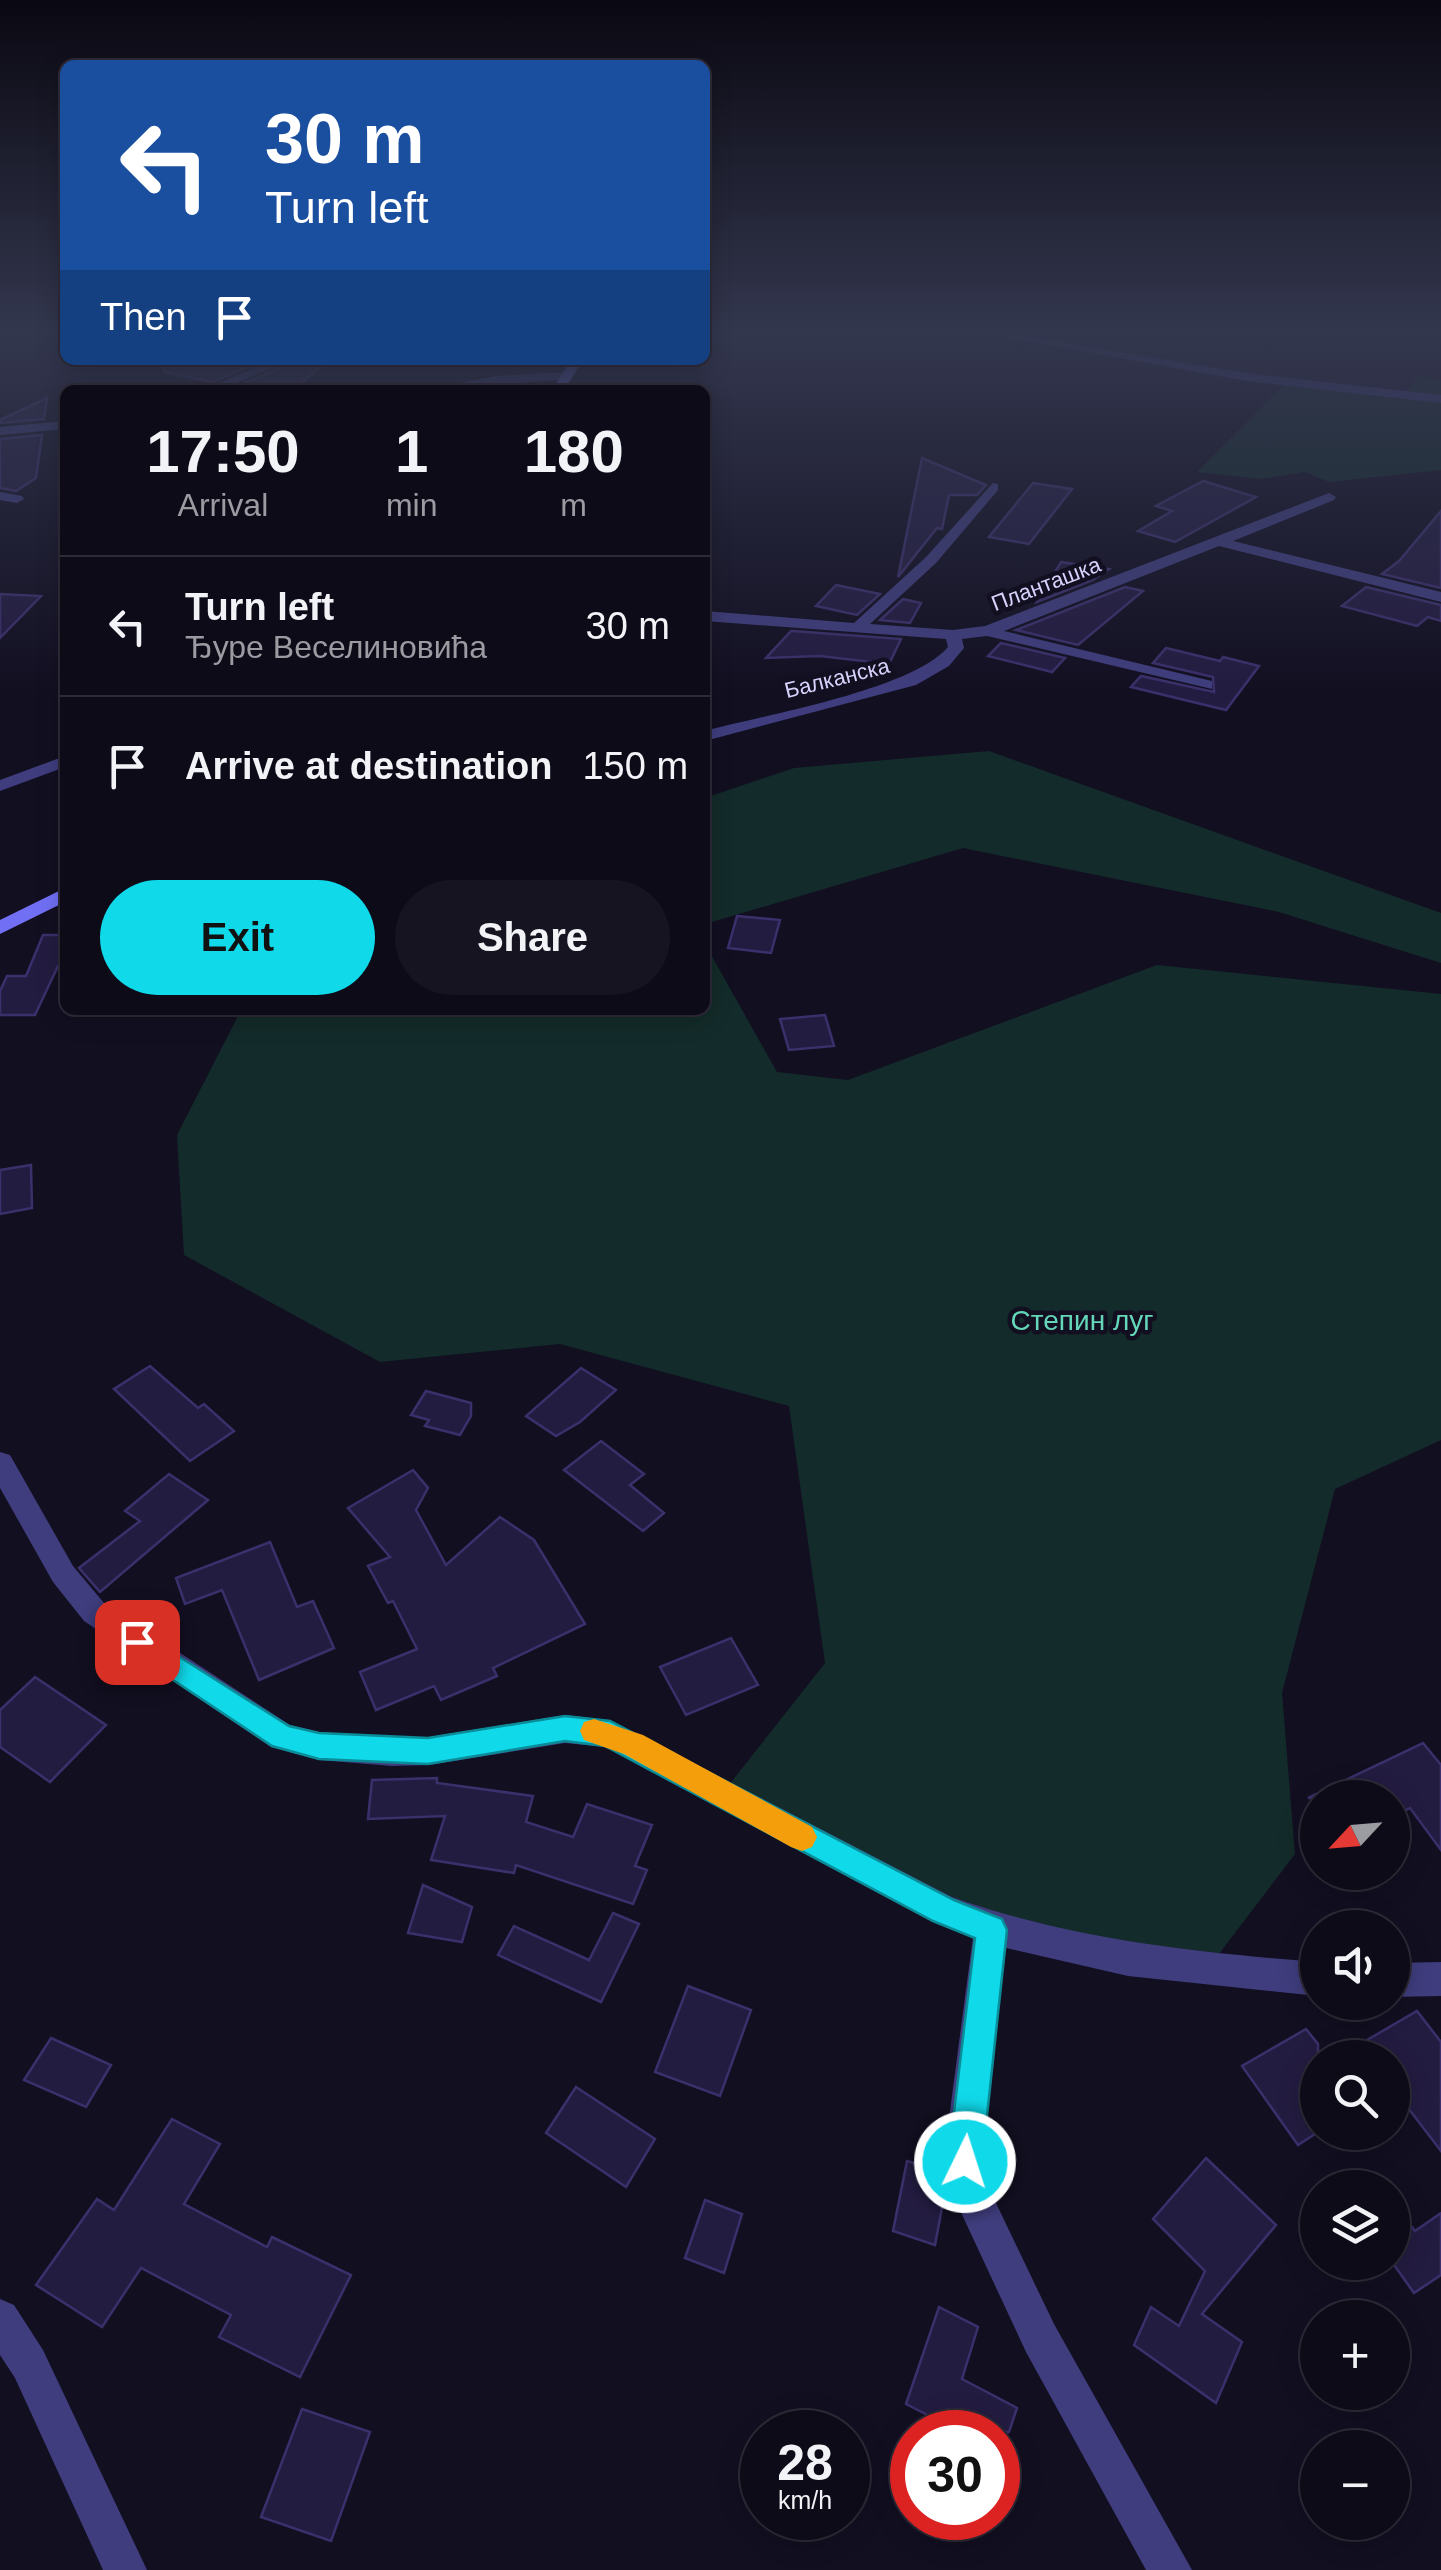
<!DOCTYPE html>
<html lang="en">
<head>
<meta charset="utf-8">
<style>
	body { margin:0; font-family:Helvetica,sans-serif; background:#171422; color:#f1f3f6; height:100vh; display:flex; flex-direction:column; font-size:38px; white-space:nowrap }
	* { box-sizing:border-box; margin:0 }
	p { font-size:32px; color:#9b9ba2 }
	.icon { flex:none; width:55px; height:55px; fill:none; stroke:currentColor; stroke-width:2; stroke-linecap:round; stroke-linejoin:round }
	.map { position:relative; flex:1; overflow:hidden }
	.panel { position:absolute; left:60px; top:385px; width:650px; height:630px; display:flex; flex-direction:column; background:#0e0b19; border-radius:15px; box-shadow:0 5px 25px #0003,0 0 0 2px #2e2b38 }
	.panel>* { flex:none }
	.guide { position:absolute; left:60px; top:60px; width:650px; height:305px; border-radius:15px; box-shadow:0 5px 25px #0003,0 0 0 2px #2e2b38; background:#1a4fa0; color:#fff; overflow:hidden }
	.needle { width:65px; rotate:244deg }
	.buttons { position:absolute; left:1300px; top:1780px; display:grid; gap:20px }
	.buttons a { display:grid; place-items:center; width:110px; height:110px; border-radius:50%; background:#0e0b19; box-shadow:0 5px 25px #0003,0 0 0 2px #2e2b38; font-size:50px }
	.speed { position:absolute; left:740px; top:2410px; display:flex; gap:20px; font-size:50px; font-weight:700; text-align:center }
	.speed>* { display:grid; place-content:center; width:130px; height:130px; border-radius:50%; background:#0e0b19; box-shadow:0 5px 25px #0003,0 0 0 2px #2e2b38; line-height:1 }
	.speed small { font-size:25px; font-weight:400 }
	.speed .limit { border:15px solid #d22; background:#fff; color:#111 }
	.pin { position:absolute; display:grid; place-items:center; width:85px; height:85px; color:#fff; margin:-42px; border-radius:20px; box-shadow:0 5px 15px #0006 }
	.me { position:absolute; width:110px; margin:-55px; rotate:4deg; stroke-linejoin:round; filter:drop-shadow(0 0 8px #0008) }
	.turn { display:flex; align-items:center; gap:35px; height:210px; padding:0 40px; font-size:45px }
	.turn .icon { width:130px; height:130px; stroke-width:2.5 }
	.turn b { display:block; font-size:70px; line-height:85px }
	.then { display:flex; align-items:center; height:95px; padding:0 40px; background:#0003; gap:20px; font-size:38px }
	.eta { display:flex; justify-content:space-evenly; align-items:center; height:170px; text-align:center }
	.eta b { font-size:60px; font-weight:700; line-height:70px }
	.action { display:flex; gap:20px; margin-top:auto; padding:20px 40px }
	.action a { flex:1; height:115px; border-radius:60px; background:#10d9ea; color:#111; font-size:40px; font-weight:700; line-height:115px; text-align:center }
	.action a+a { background:#171422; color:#f1f3f6 }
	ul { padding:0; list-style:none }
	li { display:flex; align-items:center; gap:30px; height:140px; padding:0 40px; border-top:2px solid #2e2b38 }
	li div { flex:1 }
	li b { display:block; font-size:38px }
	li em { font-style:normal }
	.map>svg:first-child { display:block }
</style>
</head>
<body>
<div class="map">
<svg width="1441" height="2570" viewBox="0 0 1441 2570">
	<rect width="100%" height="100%" fill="#120f21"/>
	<g fill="#132b2a">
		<path d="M1417 375 1441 381V470L1329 482 1305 472 1260 479 1197 472 1286 383 1407 394Z"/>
		<path d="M989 751 1441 913V963L1279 912 963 848 705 924V798L794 768Z"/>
		<path d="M705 944 777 1072 848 1080 1157 965 1441 994V1440L1335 1489 1282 1693 1295 1854 1206 1971 943 1910 721 1795 825 1663 789 1406 560 1344 380 1362 184 1255 177 1135 240 1012 705 1010Z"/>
	</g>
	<g fill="#231c41" stroke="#3b306b" stroke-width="2.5">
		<path d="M166 360H240L260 362 212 382 164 372Z"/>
		<path d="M289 364 320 367 293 390 236 387Z"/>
		<path d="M47 398 44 419 0 423V420Z"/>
		<path d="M42 435 36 478 16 491 0 488V439Z"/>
		<path d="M922 458 986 485 977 495H949L942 529 937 528 898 577Z"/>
		<path d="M1203 481 1256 497 1175 542 1138 531 1172 511 1156 506Z"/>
		<path d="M1033 483 1072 489 1029 544 989 537Z"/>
		<path d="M1441 511V588L1382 574 1399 561Z"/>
		<path d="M1061 562 1109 569 1093 580 1037 602Z"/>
		<path d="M836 585 880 594 857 615 816 606Z"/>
		<path d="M1125 587 1143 591 1078 645 1016 630Z"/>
		<path d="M1366 587 1441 605V621L1428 617 1417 626 1342 606Z"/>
		<path d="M0 594 41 596 0 638Z"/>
		<path d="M903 599 921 603 910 623 880 620Z"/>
		<path d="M791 631H793L901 639 889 664 820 656 766 658Z"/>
		<path d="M1001 643 1065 658 1052 672 988 656Z"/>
		<path d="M1166 648 1220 661 1223 657 1259 666 1226 710 1131 687 1141 676 1214 692 1213 677 1153 663Z"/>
		<path d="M737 916 780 920 771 953 728 948Z"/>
		<path d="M43 935H65V966H58L35 1015H0V991L7 976H26Z"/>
		<path d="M825 1015 834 1046 789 1050 780 1019Z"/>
		<path d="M31 1165 32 1208 0 1214V1170Z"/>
		<path d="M150 1366 198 1408 204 1404 234 1431 190 1461 114 1389Z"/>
		<path d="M581 1368 616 1390 580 1422 556 1436 526 1416Z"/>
		<path d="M426 1391 471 1403V1416L460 1435 425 1426 429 1420 411 1415Z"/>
		<path d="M601 1441 644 1474 630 1485 664 1513 643 1531 564 1470Z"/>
		<path d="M413 1470 428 1488 416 1510 446 1565 500 1517 534 1540 585 1624 493 1668 497 1676 441 1700 434 1686 376 1710 360 1672 417 1649 393 1601 388 1603 368 1566 390 1557 348 1508Z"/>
		<path d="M169 1474 208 1500 100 1592 79 1568 140 1521 125 1511Z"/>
		<path d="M270 1542 297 1607 313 1601 334 1648 259 1680 222 1590 185 1604 176 1578Z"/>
		<path d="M731 1638 758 1685 686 1715 660 1667Z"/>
		<path d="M35 1677 106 1725 50 1782 0 1747V1710Z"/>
		<path d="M1423 1743 1441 1765V1850L1410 1808 1392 1817V1798H1308Z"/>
		<path d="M437 1778V1783L533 1796 526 1822 573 1837 587 1804 652 1825 635 1866 647 1870 633 1904 516 1865 514 1873 431 1860 445 1816 368 1819 372 1780Z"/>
		<path d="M423 1885 472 1907 462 1942 408 1933Z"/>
		<path d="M613 1913 639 1924 601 2002 498 1955 514 1926 589 1960Z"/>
		<path d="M688 1986 751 2010 720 2096 655 2072Z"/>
		<path d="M1417 2011 1441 2042V2151L1392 2087V2058H1336Z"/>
		<path d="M1306 2029 1318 2044V2132L1298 2145 1242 2066Z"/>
		<path d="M51 2038 111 2065 86 2107 24 2080Z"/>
		<path d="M576 2087 655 2139 626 2187 546 2133Z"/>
		<path d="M172 2119 220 2144 184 2204 267 2247 272 2237 351 2275 300 2377 219 2337 231 2315 141 2268 102 2327 36 2285 97 2199 114 2210Z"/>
		<path d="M1206 2158 1276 2225 1202 2314 1242 2342 1216 2403 1134 2345 1151 2307 1179 2326 1205 2271 1153 2219Z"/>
		<path d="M907 2161 945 2172 947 2181 935 2245 893 2231Z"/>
		<path d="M705 2200 742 2214 724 2273 685 2258Z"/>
		<path d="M1392 2200 1415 2231 1441 2213V2275L1414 2293 1392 2262Z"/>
		<path d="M939 2307 978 2327 962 2379 1017 2408 1009 2432H961L906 2404Z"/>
		<path d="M302 2409 370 2432 331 2541 261 2517Z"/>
	</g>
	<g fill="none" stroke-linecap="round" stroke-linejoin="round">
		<g fill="#3f3d7d" fill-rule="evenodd">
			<path d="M977 332H1001L1246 373 1441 395V403L1246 381Z"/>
			<path d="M273 360H289L220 390H203Z"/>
			<path d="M568 372 572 379 426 390 496 376Z"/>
			<path d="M65 421V429L0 435V427Z"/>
			<path d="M993 483 998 484V490L936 563 870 624 953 630 985 626 1329 493 1336 497 1334 500 1233 541 1441 592V602L1219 546 1004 631 1212 681V689L987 636 962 639 964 648 949 666 916 685 705 741V731C764 715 911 690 948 647L946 639 705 621V611L854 623 926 557Z"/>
			<path d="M0 492 22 496 24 499 17 503 0 500Z"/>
			<path d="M65 756V767L0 791V780Z"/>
			<path d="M0 1452 10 1455 73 1566 104 1603 290 1725 319 1732 392 1738 429 1737 565 1715 610 1720 952 1897C1070 1939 1193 1952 1318 1962V1996L1128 1976 1006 1948 984 2126V2163L995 2201 1054 2324 1192 2570H1146L1026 2352 958 2206 946 2163 948 2126 973 1937 931 1921 606 1747 565 1743 429 1765 392 1766 319 1760 271 1747 84 1621 53 1582 0 1488Z"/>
			<path d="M1441 1962V1996L1392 1997V1963Z"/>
			<path d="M0 2299 14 2305 43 2350 147 2570H103L15 2378 0 2355Z"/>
		</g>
		<g fill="#7170f5" fill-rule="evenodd">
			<path d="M571 360H583L564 390H552Z"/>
			<path d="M65 888V902L0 934V920Z"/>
		</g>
	</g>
	<linearGradient id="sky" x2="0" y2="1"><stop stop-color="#0a0812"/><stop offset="0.48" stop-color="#33374e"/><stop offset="1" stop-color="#33374e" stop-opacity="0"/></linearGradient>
	<rect width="1441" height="691" fill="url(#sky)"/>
	<path fill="#10d9ea" stroke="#0a8d98" stroke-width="2.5" d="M137 1630 289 1726 319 1733 428 1738 565 1716 610 1721 954 1900 1002 1919 1007 1930 982 2162 977 2175 965 2180 953 2175 948 2162 975 1938 933 1921 605 1746 565 1741 428 1764 319 1759 272 1746 128 1650 124 1642 128 1634Z"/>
	<path fill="#f59e0b" d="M594 1719 643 1735 812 1827 817 1837 812 1847 802 1851 791 1847 624 1754 584 1740 580 1731 584 1722Z"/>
	<g text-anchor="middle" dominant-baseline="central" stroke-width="9" stroke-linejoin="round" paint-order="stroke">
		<g font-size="22" fill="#d6d2fc" stroke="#120f21">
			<text transform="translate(1046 584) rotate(-21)">Планташка</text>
			<text transform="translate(837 678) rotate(-14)">Балканска</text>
		</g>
		<g font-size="28" fill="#64d7b8" stroke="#120f21">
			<text x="1082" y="1320">Степин луг</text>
		</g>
	</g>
</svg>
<div class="buttons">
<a><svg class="needle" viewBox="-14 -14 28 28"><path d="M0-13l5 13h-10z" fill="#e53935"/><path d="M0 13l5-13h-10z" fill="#9b9ba2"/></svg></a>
<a><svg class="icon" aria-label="sound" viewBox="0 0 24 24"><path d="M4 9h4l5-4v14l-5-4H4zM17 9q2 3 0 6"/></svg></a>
<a><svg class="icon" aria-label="search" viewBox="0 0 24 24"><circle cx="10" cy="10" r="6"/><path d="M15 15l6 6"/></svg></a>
<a><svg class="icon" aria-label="layers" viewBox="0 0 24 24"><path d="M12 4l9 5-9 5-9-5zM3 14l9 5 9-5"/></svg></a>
<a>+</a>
<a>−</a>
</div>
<div class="speed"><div>28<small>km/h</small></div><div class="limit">30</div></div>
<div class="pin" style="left:137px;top:1642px;background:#d93025"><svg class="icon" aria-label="arrive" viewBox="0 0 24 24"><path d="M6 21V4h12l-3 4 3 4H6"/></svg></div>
<svg class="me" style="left:965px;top:2162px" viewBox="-20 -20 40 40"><circle r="17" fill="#10d9ea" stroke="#fff" stroke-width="3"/><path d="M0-11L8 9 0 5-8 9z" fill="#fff"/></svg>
<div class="guide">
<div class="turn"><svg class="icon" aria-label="left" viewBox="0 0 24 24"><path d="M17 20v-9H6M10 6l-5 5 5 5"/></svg><div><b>30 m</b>Turn left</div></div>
<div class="then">Then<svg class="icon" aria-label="arrive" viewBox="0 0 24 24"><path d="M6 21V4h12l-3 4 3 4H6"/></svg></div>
</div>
<section class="panel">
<div class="eta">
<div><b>17:50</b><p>Arrival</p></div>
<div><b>1</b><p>min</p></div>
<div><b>180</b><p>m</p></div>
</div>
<ul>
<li><svg class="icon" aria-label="left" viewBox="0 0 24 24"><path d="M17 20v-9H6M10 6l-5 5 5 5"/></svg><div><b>Turn left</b><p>Ђуре Веселиновића</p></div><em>30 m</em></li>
<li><svg class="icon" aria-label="arrive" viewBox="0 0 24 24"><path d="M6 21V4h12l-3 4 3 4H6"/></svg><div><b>Arrive at destination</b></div><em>150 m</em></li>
</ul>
<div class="action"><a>Exit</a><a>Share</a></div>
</section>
</div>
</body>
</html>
